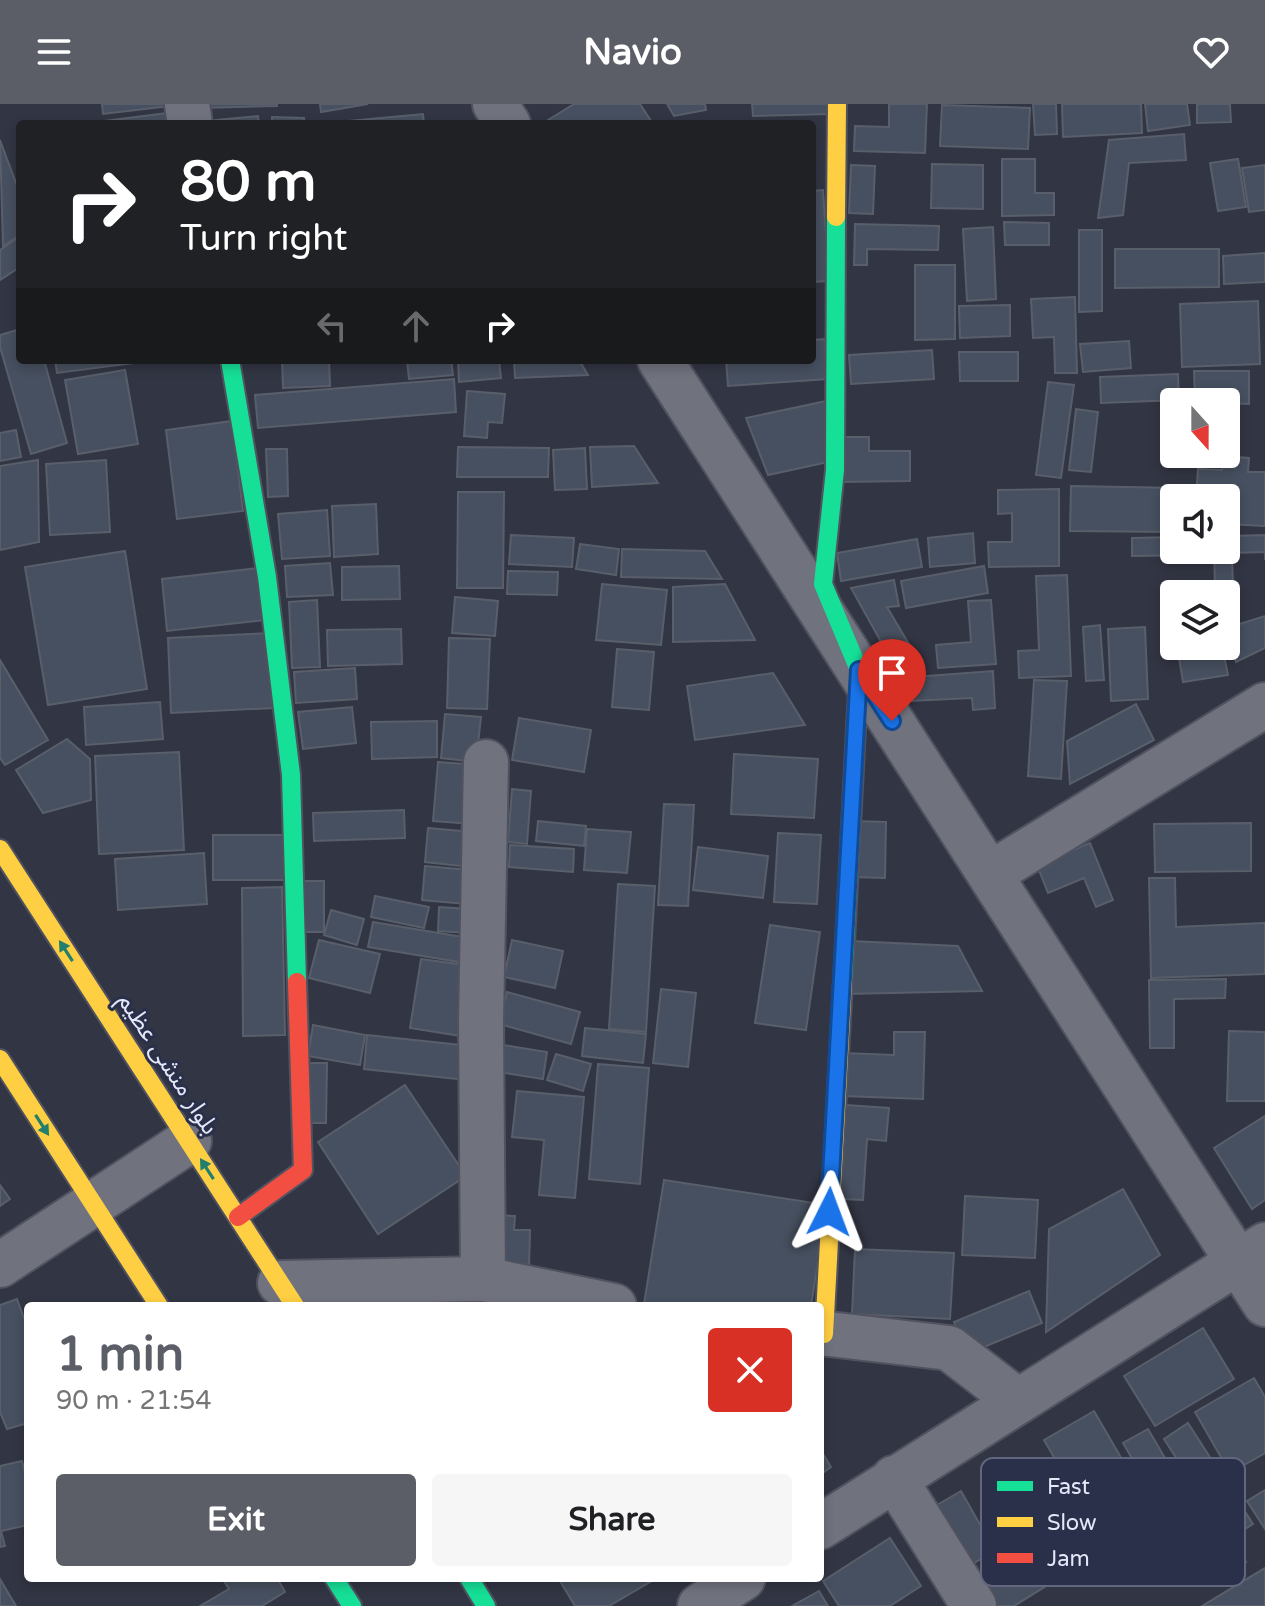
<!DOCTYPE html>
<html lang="en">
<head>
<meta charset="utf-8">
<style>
	body { margin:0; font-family:"Varela Round","Noto Sans Arabic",sans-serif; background:#f6f6f6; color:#202124; height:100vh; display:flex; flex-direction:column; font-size:30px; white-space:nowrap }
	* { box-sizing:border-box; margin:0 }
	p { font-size:26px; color:#757577 }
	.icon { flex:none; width:44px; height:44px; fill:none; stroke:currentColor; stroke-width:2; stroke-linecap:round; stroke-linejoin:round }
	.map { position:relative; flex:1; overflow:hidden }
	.drawer { position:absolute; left:24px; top:1198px; width:800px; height:280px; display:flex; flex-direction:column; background:#fff; border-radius:8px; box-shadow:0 4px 12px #0003 }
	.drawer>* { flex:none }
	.hud { position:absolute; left:16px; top:16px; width:800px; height:244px; border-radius:8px; box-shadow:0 4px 12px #0003; background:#202124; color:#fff; overflow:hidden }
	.needle { width:52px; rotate:159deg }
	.controls { position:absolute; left:1160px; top:284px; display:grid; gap:16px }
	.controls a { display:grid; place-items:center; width:80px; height:80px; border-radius:8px; background:#fff; box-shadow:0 4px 12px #0003; font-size:40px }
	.pin { position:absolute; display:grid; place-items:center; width:68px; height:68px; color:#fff; margin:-82px -34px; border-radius:50% 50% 50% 0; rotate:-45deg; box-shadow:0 0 8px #0007 }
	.pin .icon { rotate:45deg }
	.me { position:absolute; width:88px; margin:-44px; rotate:3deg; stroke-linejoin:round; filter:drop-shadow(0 0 6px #0008) }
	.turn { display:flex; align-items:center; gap:28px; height:168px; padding:0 32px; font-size:36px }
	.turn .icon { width:104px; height:104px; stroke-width:2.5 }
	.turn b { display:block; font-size:56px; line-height:68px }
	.lanes { display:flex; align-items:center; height:76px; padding:0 32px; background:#0003; justify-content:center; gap:40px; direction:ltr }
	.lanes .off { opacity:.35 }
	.round { display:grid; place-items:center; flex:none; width:84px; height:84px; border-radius:8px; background:#f6f6f6 }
	.headline { display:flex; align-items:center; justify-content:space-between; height:136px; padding:0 32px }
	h1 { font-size:48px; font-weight:700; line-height:60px; color:#5c5e67 }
	.button { display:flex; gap:16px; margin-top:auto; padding:16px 32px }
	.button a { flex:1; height:92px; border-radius:8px; background:#5c5e67; color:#fff; font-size:32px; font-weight:700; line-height:92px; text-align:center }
	.button a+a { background:#f6f6f6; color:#202124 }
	header { display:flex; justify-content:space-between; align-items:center; height:104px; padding:0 32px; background:#5c5e67; color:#fff; font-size:36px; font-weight:700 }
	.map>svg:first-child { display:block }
</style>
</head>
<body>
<header><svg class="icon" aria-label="menu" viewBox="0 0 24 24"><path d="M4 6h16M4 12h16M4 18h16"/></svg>Navio<svg class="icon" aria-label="heart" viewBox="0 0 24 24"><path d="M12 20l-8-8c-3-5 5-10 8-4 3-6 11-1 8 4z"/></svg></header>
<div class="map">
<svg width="1265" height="1502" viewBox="0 0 1265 1502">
	<rect width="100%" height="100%" fill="#323543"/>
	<g fill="#475060" stroke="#595f6a" stroke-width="2">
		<path d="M102 0H178V1L103 10Z"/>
		<path d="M201 0H277V2L201 4Z"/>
		<path d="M320 0H368L321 8Z"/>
		<path d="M574 0H640L653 20H550L548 16Z"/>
		<path d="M667 0H705L706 6 674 12Z"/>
		<path d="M752 0H830V10L753 12Z"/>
		<path d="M889 0H927L925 49 854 47 855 22 889 23Z"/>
		<path d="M1033 0H1056L1057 30 1035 31Z"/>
		<path d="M1062 0H1141L1142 29 1063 33Z"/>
		<path d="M1145 0H1187L1190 21 1148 27Z"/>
		<path d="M1197 0H1230L1231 18 1197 19Z"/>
		<path d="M942 1 1030 4 1028 45 940 42Z"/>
		<path d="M182 7 184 20H105V17Z"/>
		<path d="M423 10 424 20H327L326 19Z"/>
		<path d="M258 12 259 20H206V17Z"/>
		<path d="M272 13 304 14V20H272Z"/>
		<path d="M1184 30 1186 56 1129 59 1123 111 1098 114 1109 36Z"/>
		<path d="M0 36 20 90V131L3 142Z"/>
		<path d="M1002 55H1035V89H1054V111L1002 112Z"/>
		<path d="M1238 55 1246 103 1218 107 1210 59Z"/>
		<path d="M932 60 983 61V105L931 104Z"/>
		<path d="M851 61 875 62 873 110 849 109Z"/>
		<path d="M1265 61V106L1249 108 1242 64Z"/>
		<path d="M823 86 829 177 812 178V87Z"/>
		<path d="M1004 118 1049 119V141H1005Z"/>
		<path d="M855 120 939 122 938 146 867 145V161H854Z"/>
		<path d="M993 123 996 195 967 197 963 125Z"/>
		<path d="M1079 126H1102V207L1079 208Z"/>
		<path d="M19 133 20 163 0 176V146Z"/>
		<path d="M1115 145H1219V183L1115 184Z"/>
		<path d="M1265 149V178L1224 180 1223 152Z"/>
		<path d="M915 161H955V235L915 236Z"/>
		<path d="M1075 193 1077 269H1055L1054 233 1033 234 1031 195Z"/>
		<path d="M1258 197 1260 260 1182 263 1180 200Z"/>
		<path d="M1010 201V232L960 234 959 202Z"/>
		<path d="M20 225V256H44L67 339 31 350 0 243V231Z"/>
		<path d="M825 235 828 275 728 282 726 256H812V236Z"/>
		<path d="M1129 237 1131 264 1083 268 1080 240Z"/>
		<path d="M932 246 934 275 851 280 849 251Z"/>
		<path d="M959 248H1018V277H960Z"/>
		<path d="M55 256H157L57 269Z"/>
		<path d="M282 256H329L330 282 283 284Z"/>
		<path d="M407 256H451L453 271 409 275Z"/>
		<path d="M458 256H499L501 274 459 278Z"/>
		<path d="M514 256H579L588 271 515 274Z"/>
		<path d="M125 266 138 340 78 350 65 276Z"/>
		<path d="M1194 267H1249V300L1195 298Z"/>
		<path d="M1178 270 1179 296 1101 299 1100 273Z"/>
		<path d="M454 275 456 308 258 324 255 291Z"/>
		<path d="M1048 278 1074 281 1061 374 1036 371Z"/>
		<path d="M467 287 505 290 502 319 488 318 487 334 464 332Z"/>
		<path d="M831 296 833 357 768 371 746 314Z"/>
		<path d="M1076 305 1098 308 1091 368 1069 366Z"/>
		<path d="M232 317 243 407 177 415 166 326Z"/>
		<path d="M16 326 21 353 0 357V329Z"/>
		<path d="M839 333H869V347H910V377L839 378Z"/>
		<path d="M634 342 658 379 592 383 590 343Z"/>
		<path d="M458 343 549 344 548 373H457Z"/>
		<path d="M585 344 587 385 555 386 553 346Z"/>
		<path d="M266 345H287L288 392 268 393Z"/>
		<path d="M1223 352 1249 354 1248 368H1265V422L1226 420V394H1196L1198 365 1222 366Z"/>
		<path d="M38 356 39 438 0 446V362Z"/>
		<path d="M106 356 110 428 50 431 46 360Z"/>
		<path d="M1071 382 1182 384V394H1174V428L1070 427Z"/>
		<path d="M1059 385V462L989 463 988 438H1012V409L998 410V386Z"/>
		<path d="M458 388H504L503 484H457Z"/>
		<path d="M376 400 378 450 334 453 332 402Z"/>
		<path d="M327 406 330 452 282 455 278 410Z"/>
		<path d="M973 429 975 459 930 463 928 434Z"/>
		<path d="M511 431 574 434 572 463 509 460Z"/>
		<path d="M1265 431V456V448L1232 449 1233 484H1215L1214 446H1226V432Z"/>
		<path d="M1174 433V446H1204V451L1132 452V434Z"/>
		<path d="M917 435 922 463 841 477 837 449Z"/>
		<path d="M580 440 619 445 616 471 576 465Z"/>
		<path d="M622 445 705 447 722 475 621 473Z"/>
		<path d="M125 447 147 585 48 601 25 463Z"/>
		<path d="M330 459 333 491 287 493 285 462Z"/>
		<path d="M399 462 400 495 342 496V463Z"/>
		<path d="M984 462 988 489 906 504 901 477Z"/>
		<path d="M258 464 264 516 167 527 162 475Z"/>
		<path d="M508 467 558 468 557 491 507 490Z"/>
		<path d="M1067 471 1071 572 1019 574 1018 547 1039 546 1036 472Z"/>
		<path d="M894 476 899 502 887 503 922 562 895 563 851 484Z"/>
		<path d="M602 480 667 486 661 541 596 536Z"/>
		<path d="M725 480 755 536 673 538V483Z"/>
		<path d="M455 493 498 497 495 532 452 529Z"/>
		<path d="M317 496 320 563 292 564 289 498Z"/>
		<path d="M991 496 996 560 938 564 936 541 971 538 968 497Z"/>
		<path d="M1265 512V544L1236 558 1227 524Z"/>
		<path d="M1100 521 1104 576 1086 577 1083 523Z"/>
		<path d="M1145 523 1148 595 1111 597 1108 525Z"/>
		<path d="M401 525 402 560 328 562 327 526Z"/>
		<path d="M271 529 274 604 171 609 168 534Z"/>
		<path d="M449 534 490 535 487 605 447 604Z"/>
		<path d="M1177 542H1222L1228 571 1183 578Z"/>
		<path d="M617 545 654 548 649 606 612 603Z"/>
		<path d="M0 556 48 636 5 661 0 654Z"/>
		<path d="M355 564 357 595 296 599 294 568Z"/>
		<path d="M993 567 995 604 973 606 972 594 910 597 901 574Z"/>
		<path d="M773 569 805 621 695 636 687 582Z"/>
		<path d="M1034 576 1067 577 1061 675 1028 672Z"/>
		<path d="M160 598 163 635 86 641 84 603Z"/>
		<path d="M1136 600 1154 636 1070 680 1067 637Z"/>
		<path d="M352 603 356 639 303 645 298 608Z"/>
		<path d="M445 610 481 613 476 658 441 654Z"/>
		<path d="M519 614 591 626 584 668 512 656Z"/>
		<path d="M437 617V653L372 655 371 618Z"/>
		<path d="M67 635 90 655 91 696 43 709 16 666Z"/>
		<path d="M179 648 184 746 99 750 95 652Z"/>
		<path d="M734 650 818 655 814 714 731 710Z"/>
		<path d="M438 658 478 661 472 720 433 717Z"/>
		<path d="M512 685 531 687 527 740 508 738Z"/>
		<path d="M664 700 694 701 688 802 658 801Z"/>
		<path d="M404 706 405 734 314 737 313 709Z"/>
		<path d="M538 717 586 722 584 742 536 737Z"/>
		<path d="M854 717 886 718 885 774 852 773Z"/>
		<path d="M1251 719V767L1155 768 1154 720Z"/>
		<path d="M428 724 472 728 469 763 425 758Z"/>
		<path d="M587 725 631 728 627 769 584 766Z"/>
		<path d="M778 729 821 731 817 800 774 798Z"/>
		<rect x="213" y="731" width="72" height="45"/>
		<path d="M1090 739 1113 796 1096 803 1084 774 1048 789 1037 761Z"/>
		<path d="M510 741 574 745 573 768 509 763Z"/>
		<path d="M698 743 768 752 763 794 693 786Z"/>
		<path d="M204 749 207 800 118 806 115 755Z"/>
		<path d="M425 762 469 766 466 800 422 796Z"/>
		<path d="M1149 774H1175L1176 823 1265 819V870L1151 874Z"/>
		<rect x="300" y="777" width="24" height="51"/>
		<path d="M618 780 655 782 646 928 609 925Z"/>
		<path d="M282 783 285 931 243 932 242 784Z"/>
		<path d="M375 792 429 803 424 824 371 813Z"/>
		<path d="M439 803 469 805 468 829 438 827Z"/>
		<path d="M331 806 364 815 357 841 324 831Z"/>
		<path d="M373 818 469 834 465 859 368 843Z"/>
		<path d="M770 821 820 828 806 926 755 919Z"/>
		<path d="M319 836 380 850 370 889 309 874Z"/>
		<path d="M512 836 563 847 555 884 504 873Z"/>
		<path d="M851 837 958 842 982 887 846 890Z"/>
		<path d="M421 855 465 861 467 933 410 924Z"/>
		<path d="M1226 875 1225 894 1174 895V944H1150L1149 876Z"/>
		<path d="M661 885 696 889 688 963 653 959Z"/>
		<path d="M507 888 580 908 571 940 499 920Z"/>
		<path d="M313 921 365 931 360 961 308 952Z"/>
		<path d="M585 924 646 930 643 959 582 952Z"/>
		<path d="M1229 927 1265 928V997H1227Z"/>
		<path d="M894 928H925L923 995 843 992 844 949 894 951Z"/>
		<path d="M367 931 470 942 466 976 364 965Z"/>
		<path d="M504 941 547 948 543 975 499 968Z"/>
		<path d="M556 950 591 960 583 987 547 976Z"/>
		<path d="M305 959H327L326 1019H305Z"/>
		<path d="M598 960 649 964 640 1080 589 1075Z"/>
		<path d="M405 981 466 1072 378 1130 318 1038Z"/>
		<path d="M517 987 584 993 575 1094 539 1091 544 1036 512 1033Z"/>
		<path d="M846 1001 889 1004 886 1037 867 1035 863 1096 840 1095Z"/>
		<path d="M1265 1012V1096L1252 1105 1214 1044Z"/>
		<path d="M664 1076 827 1101 811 1202 644 1200Z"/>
		<path d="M0 1081 10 1095 0 1102Z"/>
		<path d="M1123 1085 1160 1151 1046 1228 1049 1125Z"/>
		<path d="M965 1092 1038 1096 1035 1154 962 1151Z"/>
		<path d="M495 1111 515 1112 514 1126H530L529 1166 493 1164Z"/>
		<path d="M855 1145 954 1149 950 1215 852 1210Z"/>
		<path d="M1029 1187 1042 1219 967 1250 954 1218Z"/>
		<path d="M17 1195 28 1225V1319L7 1325 0 1308V1201Z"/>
		<path d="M1203 1224 1234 1275 1155 1322 1124 1272Z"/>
		<path d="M1254 1274 1265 1293V1349L1230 1369 1195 1308Z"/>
		<path d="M1094 1307 1138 1383 1088 1412 1044 1336Z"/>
		<path d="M1188 1319 1253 1420 1231 1434 1246 1458 1227 1470 1203 1432 1220 1422 1164 1335Z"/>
		<path d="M1148 1325 1186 1390 1161 1405 1123 1339Z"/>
		<path d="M820 1345 831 1363 820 1371Z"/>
		<path d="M22 1357 28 1381V1421L1 1427 5 1442 0 1443V1362Z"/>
		<path d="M1265 1386V1425L1247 1397Z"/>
		<path d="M961 1387 995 1447 972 1460 937 1401Z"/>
		<path d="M1071 1415 1093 1453 1014 1502H994L977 1473Z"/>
		<path d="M890 1434 921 1482 890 1502H839L823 1477Z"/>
		<path d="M1265 1464V1502H1202Z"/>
		<path d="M222 1474H277L285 1488 262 1502H200L229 1485Z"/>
		<path d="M565 1474H657L609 1502H575L560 1477Z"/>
		<path d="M0 1475 16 1502H0Z"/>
		<path d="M819 1487 828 1502H792Z"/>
	</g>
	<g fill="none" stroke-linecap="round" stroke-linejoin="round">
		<g stroke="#50525f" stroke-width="48">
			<g id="street">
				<path d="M187 0 190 20"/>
				<path d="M495 0 508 20"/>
				<path d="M660 256 1265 1200"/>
				<path d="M990 770 1265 601"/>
				<path d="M0 1161 189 1037"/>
				<path d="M483 1175 481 917 486 658"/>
				<path d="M280 1179 483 1175 614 1202"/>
				<path d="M820 1229 949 1244 1018 1297"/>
				<path d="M894 1374 974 1502"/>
				<path d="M820 1423 1265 1141"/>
				<path d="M700 1502 743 1474"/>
			</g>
		</g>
		<g stroke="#50525f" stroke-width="22">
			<g id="fast">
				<path d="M836 113 835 366 823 480 859 566 843 878"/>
				<path d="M230 256 267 473 291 671 297 878"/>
				<path d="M334 1474 352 1502"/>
				<path d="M469 1474 486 1502"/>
			</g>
		</g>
		<g stroke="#50525f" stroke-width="22">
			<g id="slow">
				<path d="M836 113 837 0"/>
				<path d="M0 745 295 1202"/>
				<path d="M0 955 159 1202"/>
				<path d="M824 1230 843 878"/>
			</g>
		</g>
		<g stroke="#50525f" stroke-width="22">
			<path id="jam" d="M238 1113 303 1066 297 878"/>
		</g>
		<use href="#street" stroke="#70727e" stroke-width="44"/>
		<use href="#fast" stroke="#16e098" stroke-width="18"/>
		<use href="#slow" stroke="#ffcf43" stroke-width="18"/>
		<use href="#jam" stroke="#f24e42" stroke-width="18"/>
	</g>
	<defs><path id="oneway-solid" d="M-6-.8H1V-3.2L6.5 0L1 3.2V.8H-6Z" transform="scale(2)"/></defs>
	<g fill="#227f6d">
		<use href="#oneway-solid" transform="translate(66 847) rotate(-123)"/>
		<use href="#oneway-solid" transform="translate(42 1021) rotate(57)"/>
		<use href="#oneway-solid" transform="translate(207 1065) rotate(-123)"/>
	</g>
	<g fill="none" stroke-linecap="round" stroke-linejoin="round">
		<g stroke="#114b97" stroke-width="20">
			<path id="route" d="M829 1108 859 566 892 617"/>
		</g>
		<use href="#route" stroke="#1a73e8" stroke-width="14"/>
	</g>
	<g text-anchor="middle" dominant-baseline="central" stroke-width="6" stroke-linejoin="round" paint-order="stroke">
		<g font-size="24" fill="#e4e8f9" stroke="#2b304a">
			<text transform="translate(168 960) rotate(57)">بلوار منشی عظیم</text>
		</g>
	</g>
	<rect x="981" y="1354" width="264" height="128" rx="12" fill="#2b304a" stroke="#62677f" stroke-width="2"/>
	<rect x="997" y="1377" width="36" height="10" fill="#16e098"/>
	<rect x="997" y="1413" width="36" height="10" fill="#ffcf43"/>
	<rect x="997" y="1449" width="36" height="10" fill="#f24e42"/>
	<g font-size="22" fill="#e4e8f9">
		<text x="1047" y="1390">Fast</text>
		<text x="1047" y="1426">Slow</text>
		<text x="1047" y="1462">Jam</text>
	</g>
</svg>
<div class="controls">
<a><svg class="needle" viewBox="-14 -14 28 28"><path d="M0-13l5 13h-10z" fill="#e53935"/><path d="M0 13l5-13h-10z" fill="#757577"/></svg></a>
<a><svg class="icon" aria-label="sound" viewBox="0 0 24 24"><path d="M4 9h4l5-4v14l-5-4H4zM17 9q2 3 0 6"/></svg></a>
<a><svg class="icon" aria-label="layers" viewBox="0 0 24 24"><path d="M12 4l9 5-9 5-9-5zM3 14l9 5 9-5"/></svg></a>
</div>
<div class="pin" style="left:892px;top:617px;background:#d93025"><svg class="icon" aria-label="arrive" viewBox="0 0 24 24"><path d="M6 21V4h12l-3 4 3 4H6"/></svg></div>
<svg class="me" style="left:829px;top:1108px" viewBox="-20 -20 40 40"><path d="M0-17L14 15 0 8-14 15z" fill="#1a73e8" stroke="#fff" stroke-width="4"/></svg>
<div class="hud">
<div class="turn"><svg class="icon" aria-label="right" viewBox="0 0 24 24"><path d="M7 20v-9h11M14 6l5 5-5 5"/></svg><div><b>80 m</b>Turn right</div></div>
<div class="lanes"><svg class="icon off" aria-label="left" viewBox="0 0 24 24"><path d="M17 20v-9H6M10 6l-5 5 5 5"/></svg><svg class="icon off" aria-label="ahead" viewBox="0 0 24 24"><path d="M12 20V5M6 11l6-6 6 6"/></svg><svg class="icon" aria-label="right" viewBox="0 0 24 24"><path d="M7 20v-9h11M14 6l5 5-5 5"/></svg></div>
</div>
<section class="drawer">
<div class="headline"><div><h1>1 min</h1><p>90 m · 21:54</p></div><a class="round" style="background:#d93025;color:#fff"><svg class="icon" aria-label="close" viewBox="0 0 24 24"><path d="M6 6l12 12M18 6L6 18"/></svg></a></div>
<div class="button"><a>Exit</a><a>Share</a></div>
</section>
</div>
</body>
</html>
